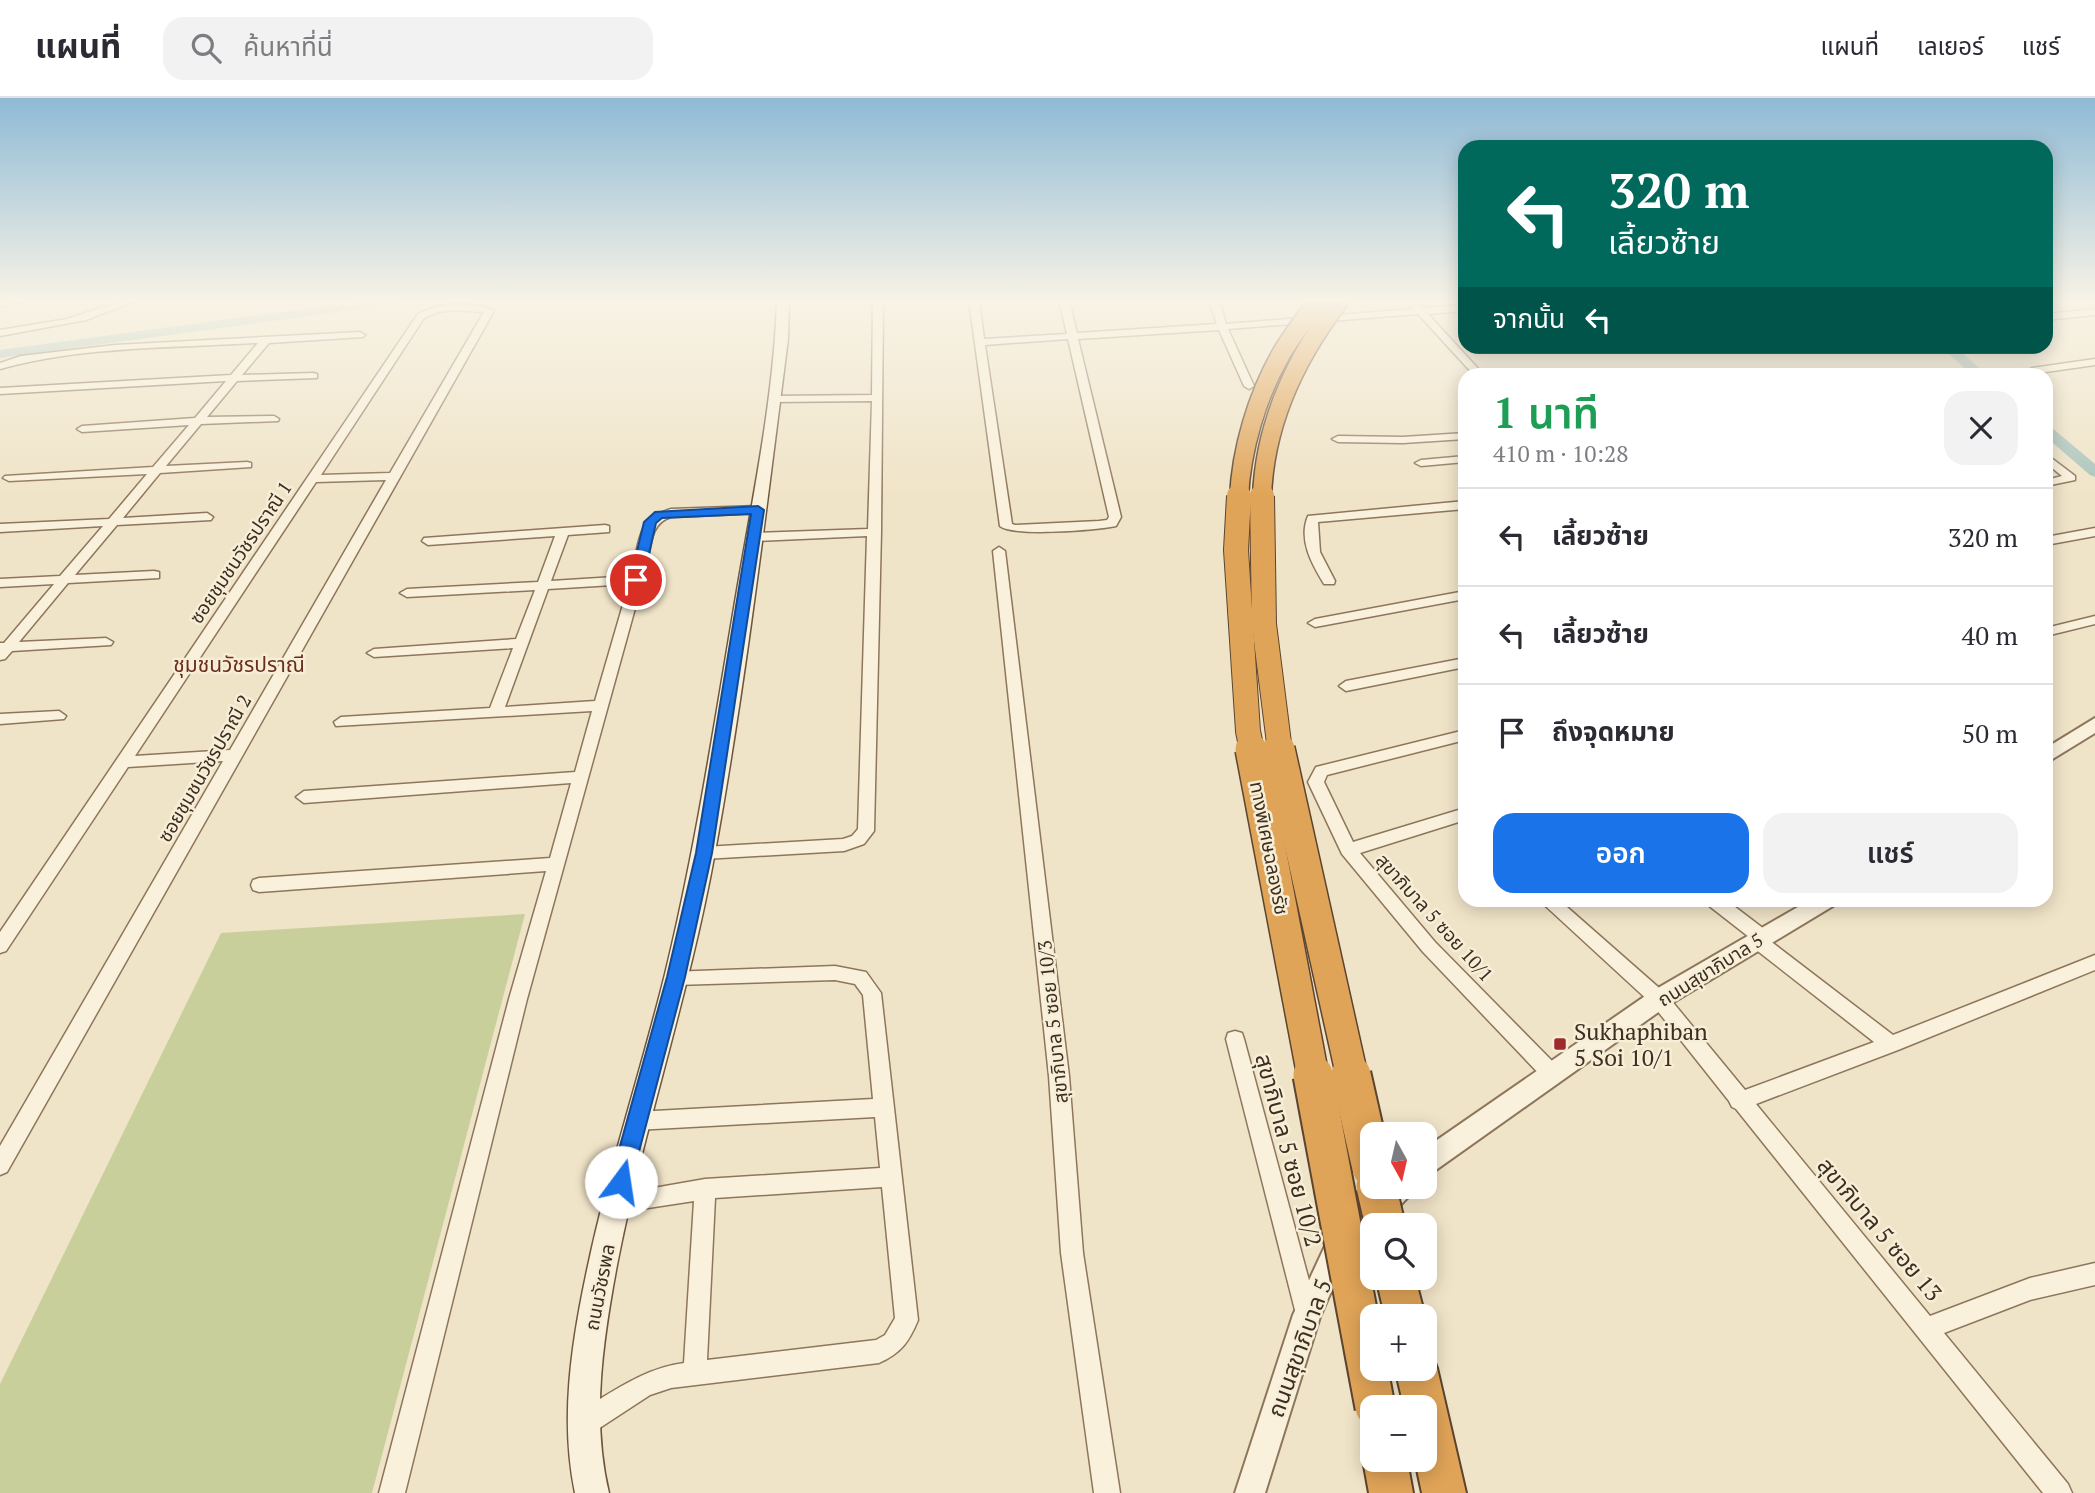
<!DOCTYPE html>
<html lang="th">
<head>
<meta charset="utf-8">
<style>
	body { margin:0; font-family:"PT Serif","Noto Sans Thai",serif; background:#f2f2f3; color:#2b2b33; height:100vh; display:flex; flex-direction:column; font-size:26px; white-space:nowrap }
	* { box-sizing:border-box; margin:0 }
	p { font-size:23px; color:#7c7c81 }
	.icon { flex:none; width:38px; height:38px; fill:none; stroke:currentColor; stroke-width:2; stroke-linecap:round; stroke-linejoin:round }
	.map { position:relative; flex:1; overflow:hidden }
	.side { position:absolute; left:1458px; top:270px; width:595px; height:539px; display:flex; flex-direction:column; background:#fff; border-radius:21px; box-shadow:0 4px 18px #0003 }
	.side>* { flex:none }
	.guide { position:absolute; left:1458px; top:42px; width:595px; height:214px; border-radius:21px; box-shadow:0 4px 18px #0003; background:#00695c; color:#fff; overflow:hidden }
	.needle { width:46px; rotate:172deg }
	.tools { position:absolute; left:1360px; top:1024px; display:grid; gap:14px }
	.tools a { display:grid; place-items:center; width:77px; height:77px; border-radius:14px; background:#fff; box-shadow:0 4px 18px #0003; font-size:35px }
	.pin { position:absolute; display:grid; place-items:center; width:60px; height:60px; color:#fff; margin:-30px; border:4px solid #fff; border-radius:50%; box-shadow:0 2px 7px #0007 }
	.me { position:absolute; width:77px; margin:-38px; rotate:14deg; stroke-linejoin:round; filter:drop-shadow(0 0 5px #0008) }
	.turn { display:flex; align-items:center; gap:24px; height:147px; padding:0 35px; font-size:32px }
	.turn .icon { width:91px; height:91px; stroke-width:2.5 }
	.turn b { display:block; font-size:49px; line-height:60px }
	.then { display:flex; align-items:center; height:66px; padding:0 35px; background:#0003; gap:14px; font-size:26px }
	.round { display:grid; place-items:center; flex:none; width:74px; height:74px; border-radius:21px; background:#f2f2f3 }
	.head { display:flex; align-items:center; justify-content:space-between; height:119px; padding:0 35px }
	h1 { font-size:42px; font-weight:600; line-height:52px; color:#1e9e55 }
	.cta { display:flex; gap:14px; margin-top:auto; padding:14px 35px }
	.cta a { flex:1; height:80px; border-radius:21px; background:#1a73e8; color:#fff; font-size:28px; font-weight:600; line-height:80px; text-align:center }
	.cta a+a { background:#f2f2f3; color:#2b2b33 }
	ul { padding:0; list-style:none }
	li { display:flex; align-items:center; gap:21px; height:98px; padding:0 35px; border-top:2px solid #e1e1e2 }
	li div { flex:1 }
	li b { display:block; font-size:26px }
	li em { font-style:normal }
	header { display:flex; align-items:center; gap:42px; box-sizing:border-box; height:98px; padding:0 35px; background:#fff; border-bottom:2px solid #e1e1e2 }
	header strong { font-size:33px }
	nav { display:flex; gap:38px; margin-inline-start:auto; font-size:24px }
	.search { width:490px; height:63px; background:#f2f2f3; display:flex; align-items:center; gap:18px; box-sizing:border-box; padding:0 24px; border-radius:21px; color:#7c7c81; font-size:26px }
	.map>svg:first-child { display:block }
</style>
</head>
<body>
<header>
<strong>แผนที่</strong>
<div class="search"><svg class="icon" aria-label="search" viewBox="0 0 24 24"><circle cx="10" cy="10" r="6"/><path d="M15 15l6 6"/></svg>ค้นหาที่นี่</div>
<nav><a>แผนที่</a><a>เลเยอร์</a><a>แชร์</a></nav>
</header>
<div class="map">
<svg width="2095" height="1395" viewBox="0 0 2095 1395">
	<rect width="100%" height="100%" fill="#f0e4c8"/>
	<path fill="#c9cf9b" d="M525 816 372 1395H0V1286L221 835Z"/>
	<g fill="none" stroke-linecap="round" stroke-linejoin="round">
		<g fill="#a9c4bc" fill-rule="evenodd">
			<path d="M370 202H405L399 206 0 260V252Z"/>
			<path d="M1940 248H1954L1986 276H1971Z"/>
			<path d="M2046 328 2051 329 2095 366V379L2090 377 2046 339Z"/>
		</g>
		<g stroke="#8d765c" stroke-width="3">
			<g id="minor">
				<path d="M0 202H28L0 208Z"/>
				<path d="M125 202 136 203 86 222 0 238V232L67 221Z"/>
				<path d="M333 202H343L340 209H334Z"/>
				<path d="M873 202H883L881 434 874 733 864 746 844 753 704 761 698 759 696 755 698 751 704 749 843 741 852 738 858 731 867 438 754 443 748 439 754 435 868 431 872 303 774 304 769 301 774 298 872 297Z"/>
				<path d="M969 202H979L984 241 1067 236 1059 202H1069L1077 235 1217 226 1209 202H1219L1226 226 1413 211 1406 202H1415L1423 210 1465 207V213L1428 216 1483 276H1473L1418 216 1228 231 1254 288 1249 291 1244 288 1219 232 1078 241 1121 419 1116 428C1096 432 1014 439 1000 428ZM1068 241 1109 419 1107 422 1099 423 1015 427 1012 426 985 247Z"/>
				<path d="M454 206 482 208 494 213 7 1074 0 1077V1048L223 663 128 669 6 853 0 855V834L418 216 432 210ZM454 212 484 214 390 375 321 377 424 220 438 214ZM386 382 230 652 135 658 316 384Z"/>
				<path d="M2095 211V217L2046 222V216Z"/>
				<path d="M360 234 365 237 363 239 269 245 242 277 313 275 317 276V280L237 283 207 319 274 318 279 321 278 323 201 326 166 368 247 364 251 365V369L160 375 123 420 207 415 213 419 211 422 117 427 75 477 154 473 159 474V480L68 485 19 544 106 540 113 544 111 547 12 553 5 561 0 562V545H4L54 486 0 489V481L60 478 103 428 0 434V426L109 421 147 376 9 383 3 380 5 378 153 369 189 327 82 334 77 331 82 328 195 320 226 283 0 296V290L231 277 258 245C173 250 83 248 0 271V265L21 258 115 247Z"/>
				<path d="M2095 261V267L2032 276 2027 273 2032 270Z"/>
				<path d="M1465 335V341L1403 345 1338 344 1332 341 1338 338 1403 339Z"/>
				<path d="M2046 356 2075 378V382L2046 388V382L2062 378 2046 365Z"/>
				<path d="M1465 358V364L1421 368 1415 365 1421 362Z"/>
				<path d="M1465 403V411L1318 424 1320 454 1335 483 1334 486H1324C1312 466 1298 442 1308 418Z"/>
				<path d="M758 408 762 409V415L671 419C650 425 651 448 647 467L527 901 405 1395H379L509 901 546 773 259 794 253 792 251 787 253 782 259 780 550 760 571 685 304 705 296 699 304 693 575 674 592 613 336 628 334 624 341 619 490 610 513 550 374 559 367 555 374 551 516 541 535 492 407 499 400 495 407 491 538 484 555 438 428 447 422 443 424 440 605 427 609 428V434L568 437 551 483 631 478C640 448 634 421 671 411ZM629 486 595 603 505 609 548 491Z"/>
				<path d="M2095 430V438L2046 447V439Z"/>
				<path d="M999 449 1005 453 1069 978 1083 1155 1120 1395H1094L1061 1155 1049 978 993 453Z"/>
				<path d="M1465 493V501L1315 529 1308 525 1315 521Z"/>
				<path d="M2095 518V526L2046 538V530Z"/>
				<path d="M1465 560V569L1346 593 1339 588 1346 583Z"/>
				<path d="M59 613 66 618 64 621 0 626V616Z"/>
				<path d="M1465 632V642L1327 677 1324 684 1353 744 1465 710V722L1360 755 1435 844 1559 970 1562 976 1559 982 1552 985 1545 982 1423 854 1342 756 1308 684 1316 669Z"/>
				<path d="M1539 802H1559L1666 896 1745 992 1874 944 1750 847 1747 842 1749 839 1708 807 1706 802H1726L1768 834 1771 839 1769 842 1893 937 2095 857V872L1898 952 1756 1006 1930 1218 2030 1180 2095 1165V1187L2030 1202 1944 1235 2068 1386 2072 1395H2043L1736 1011 1732 1009 1729 1003 1652 906Z"/>
				<path d="M835 868 866 874 881 895 918 1222C909 1244 901 1255 879 1265L671 1290 650 1297 595 1333 586 1336 577 1333 574 1324 577 1315C611 1295 644 1270 684 1265L694 1103 615 1115 608 1112 604 1105 608 1098 705 1081 880 1070 875 1019 636 1032 629 1030 626 1023 629 1016 636 1014 873 1001 863 897 855 886 835 882 676 887 670 884 667 879 670 874ZM882 1089 895 1220 885 1237 876 1242 707 1262 715 1100Z"/>
				<path d="M1235 933 1242 935 1244 941 1318 1216 1315 1224 1307 1227 1299 1224 1296 1216 1226 941 1228 935Z"/>
			</g>
		</g>
		<g stroke="#8d765c" stroke-width="4">
			<g id="tertiary">
				<path d="M2095 620V635L2046 665V650Z"/>
				<path d="M1810 802H1836L1833 808 1667 908 1433 1074 1424 1078V1051L1651 894Z"/>
				<path d="M1383 1088H1414L1410 1097 1381 1127H1372V1137L1342 1168 1320 1219 1265 1395H1235L1293 1217 1324 1150Z"/>
			</g>
		</g>
		<g stroke="#6f573f" stroke-width="3">
			<path id="secondary" d="M777 202H789L788 241C766 412 746 584 715 754 690 894 644 1028 617 1167 603 1242 591 1320 609 1395H575C560 1323 571 1248 586 1177 607 1075 640 977 665 876 696 749 715 621 737 492 753 398 774 298 777 202Z"/>
		</g>
		<g stroke="#5b4430" stroke-width="4">
			<g id="motorway">
				<path d="M1376 1180H1415L1425 1218 1424 1220 1385 1218Z"/>
				<path d="M1424 1253 1431 1255 1437 1270 1466 1395H1422L1415 1362H1424V1309H1404L1395 1270H1424Z"/>
				<path d="M1372 1346V1362H1407L1413 1395H1369L1363 1362Z"/>
			</g>
		</g>
		<use href="#minor" fill="#faf1dc" fill-rule="evenodd"/>
		<use href="#tertiary" fill="#faf1dc" fill-rule="evenodd"/>
		<use href="#secondary" fill="#faf1dc" fill-rule="evenodd"/>
		<use href="#motorway" fill="#e0a458" fill-rule="evenodd"/>
		<g stroke="#5b4430" stroke-width="21" stroke-linecap="butt">
			<g id="motorway-bridge-far3">
				<path d="M1239 400C1241 352 1257 298 1281 256 1292 237 1306 220 1318 202"/>
				<path d="M1262 400C1264 327 1296 259 1340 202"/>
			</g>
		</g>
		<g stroke="#5b4430" stroke-width="26" stroke-linecap="butt">
			<g id="motorway-bridge-far2">
				<path d="M1239 398 1236 452 1248 633 1252 653"/>
				<path d="M1262 398 1264 526 1280 653"/>
			</g>
		</g>
		<g stroke="#5b4430" stroke-width="34" stroke-linecap="butt">
			<g id="motorway-bridge-far1">
				<path d="M1251 651 1313 978"/>
				<path d="M1279 651 1352 978"/>
			</g>
		</g>
		<g stroke="#5b4430" stroke-width="43" stroke-linecap="butt">
			<g id="motorway-bridge">
				<path d="M1313 977 1375 1309"/>
				<path d="M1351 977 1372 1070"/>
				<path d="M1376 1088 1385 1127"/>
			</g>
		</g>
		<use href="#motorway-bridge-far3" stroke="#e0a458" stroke-width="18"/>
		<use href="#motorway-bridge-far2" stroke="#e0a458" stroke-width="24"/>
		<use href="#motorway-bridge-far1" stroke="#e0a458" stroke-width="31"/>
		<use href="#motorway-bridge" stroke="#e0a458" stroke-width="39"/>
	</g>
	<linearGradient id="sky" x2="0" y2="1"><stop stop-color="#8fbad6"/><stop offset="0.51" stop-color="#f8f3e6"/><stop offset="1" stop-color="#f8f3e6" stop-opacity="0"/></linearGradient>
	<rect width="2095" height="398" fill="url(#sky)"/>
	<path fill="#1a73e8" stroke="#114b97" stroke-width="2" d="M758 408 764 412 712 755 685 879 631 1084 628 1091 621 1094 613 1091 610 1084 667 879 696 755 751 416 662 420 656 425 643 482 636 486 630 482 644 424 655 414Z"/>
	<rect fill="#9e2a2b" stroke="#f7eed8" stroke-width="2.5" x="1553" y="939" width="14" height="14" rx="3.5"/>
	<g text-anchor="middle" dominant-baseline="central" stroke-width="5" stroke-linejoin="round" paint-order="stroke">
		<g font-size="19" fill="#3d2e20" stroke="#f7eed8">
			<text transform="translate(240 454) rotate(-56)">ซอยชุมชนวัชรปราณี 1</text>
			<text transform="translate(204 670) rotate(-60)">ซอยชุมชนวัชรปราณี 2</text>
			<text transform="translate(1270 750) rotate(79)">ทางพิเศษฉลองรัช</text>
			<text transform="translate(1435 819) rotate(48)">สุขาภิบาล 5 ซอย 10/1</text>
			<text transform="translate(1710 871) rotate(-32)">ถนนสุขาภิบาล 5</text>
			<text transform="translate(1052 924) rotate(-96)">สุขาภิบาล 5 ซอย 10/3</text>
			<text transform="translate(599 1189) rotate(-79)">ถนนวัชรพล</text>
		</g>
		<g font-size="21" fill="#6b2e1e" stroke="#f7eed8">
			<text x="239" y="566">ชุมชนวัชรปราณี</text>
		</g>
		<g font-size="23" fill="#3d2e20" stroke="#f7eed8" text-anchor="start">
			<text x="1574" y="933">Sukhaphiban<tspan x="1574" dy="26">5 Soi 10/1</tspan></text>
		</g>
		<g font-size="23" fill="#3d2e20" stroke="#f7eed8">
			<text transform="translate(1289 1052) rotate(75)">สุขาภิบาล 5 ซอย 10/2</text>
			<text transform="translate(1880 1131) rotate(50)">สุขาภิบาล 5 ซอย 13</text>
			<text transform="translate(1299 1250) rotate(-70)">ถนนสุขาภิบาล 5</text>
		</g>
	</g>
</svg>
<div class="tools">
<a><svg class="needle" viewBox="-14 -14 28 28"><path d="M0-13l5 13h-10z" fill="#e53935"/><path d="M0 13l5-13h-10z" fill="#7c7c81"/></svg></a>
<a><svg class="icon" aria-label="search" viewBox="0 0 24 24"><circle cx="10" cy="10" r="6"/><path d="M15 15l6 6"/></svg></a>
<a>+</a>
<a>−</a>
</div>
<div class="pin" style="left:636px;top:482px;background:#d93025"><svg class="icon" aria-label="arrive" viewBox="0 0 24 24"><path d="M6 21V4h12l-3 4 3 4H6"/></svg></div>
<svg class="me" style="left:621px;top:1084px" viewBox="-20 -20 40 40"><circle r="19" fill="#fff"/><path d="M0-13L10 11 0 6-10 11z" fill="#1a73e8"/></svg>
<div class="guide">
<div class="turn"><svg class="icon" aria-label="left" viewBox="0 0 24 24"><path d="M17 20v-9H6M10 6l-5 5 5 5"/></svg><div><b>320 m</b>เลี้ยวซ้าย</div></div>
<div class="then">จากนั้น<svg class="icon" aria-label="left" viewBox="0 0 24 24"><path d="M17 20v-9H6M10 6l-5 5 5 5"/></svg></div>
</div>
<section class="side">
<div class="head"><div><h1>1 นาที</h1><p>410 m · 10:28</p></div><a class="round"><svg class="icon" aria-label="close" viewBox="0 0 24 24"><path d="M6 6l12 12M18 6L6 18"/></svg></a></div>
<ul>
<li><svg class="icon" aria-label="left" viewBox="0 0 24 24"><path d="M17 20v-9H6M10 6l-5 5 5 5"/></svg><div><b>เลี้ยวซ้าย</b></div><em>320 m</em></li>
<li><svg class="icon" aria-label="left" viewBox="0 0 24 24"><path d="M17 20v-9H6M10 6l-5 5 5 5"/></svg><div><b>เลี้ยวซ้าย</b></div><em>40 m</em></li>
<li><svg class="icon" aria-label="arrive" viewBox="0 0 24 24"><path d="M6 21V4h12l-3 4 3 4H6"/></svg><div><b>ถึงจุดหมาย</b></div><em>50 m</em></li>
</ul>
<div class="cta"><a>ออก</a><a>แชร์</a></div>
</section>
</div>
</body>
</html>
